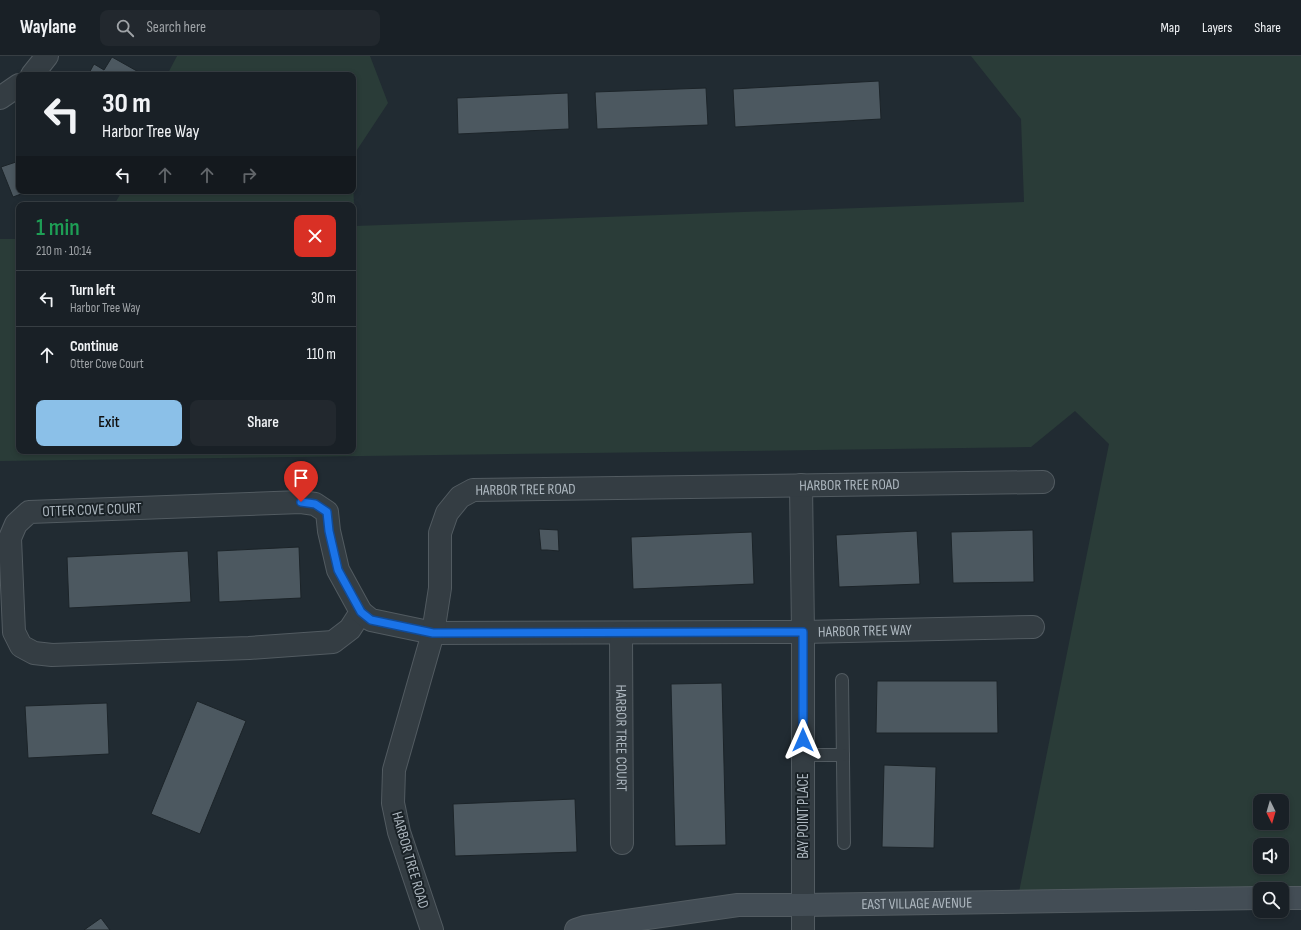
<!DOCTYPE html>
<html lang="en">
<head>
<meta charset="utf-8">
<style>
	body { margin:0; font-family:"Sofia Sans Condensed",sans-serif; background:#22282e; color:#f1f3f6; height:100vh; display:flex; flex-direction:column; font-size:15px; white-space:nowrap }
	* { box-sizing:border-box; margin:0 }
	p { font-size:13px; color:#9fa3a7 }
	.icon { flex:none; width:22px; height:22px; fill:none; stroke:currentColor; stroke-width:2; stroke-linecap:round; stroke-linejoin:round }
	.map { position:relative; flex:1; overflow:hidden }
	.drawer { position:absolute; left:16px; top:146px; width:340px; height:252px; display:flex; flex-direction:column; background:#192026; border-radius:8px; box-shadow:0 2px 6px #0003,0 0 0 1px #373e43 }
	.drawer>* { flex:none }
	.hud { position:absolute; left:16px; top:16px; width:340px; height:122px; border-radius:8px; box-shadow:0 2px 6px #0003,0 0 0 1px #373e43; background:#192026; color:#f1f3f6; overflow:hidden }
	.needle { width:26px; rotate:175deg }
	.tools { position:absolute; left:1253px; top:738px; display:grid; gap:8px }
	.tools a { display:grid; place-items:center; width:36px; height:36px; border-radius:8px; background:#192026; box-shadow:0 2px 6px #0003,0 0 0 1px #373e43; font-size:20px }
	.pin { position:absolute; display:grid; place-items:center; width:34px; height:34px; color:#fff; margin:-41px -17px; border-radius:50% 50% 50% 0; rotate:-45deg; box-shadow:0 0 4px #0007 }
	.pin .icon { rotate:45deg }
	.me { position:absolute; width:44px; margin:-22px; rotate:0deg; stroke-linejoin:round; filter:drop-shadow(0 0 3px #0008) }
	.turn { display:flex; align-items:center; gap:14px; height:84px; padding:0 20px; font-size:18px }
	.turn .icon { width:52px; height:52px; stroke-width:2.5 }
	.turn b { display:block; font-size:28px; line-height:34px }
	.lanes { display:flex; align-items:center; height:38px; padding:0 20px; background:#0003; justify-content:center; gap:20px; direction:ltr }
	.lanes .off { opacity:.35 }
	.round { display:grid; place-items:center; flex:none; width:42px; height:42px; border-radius:8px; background:#22282e }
	.headline { display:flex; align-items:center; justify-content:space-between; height:68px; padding:0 20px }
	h1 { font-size:24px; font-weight:600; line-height:30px; color:#1e9e55 }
	.button { display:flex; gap:8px; margin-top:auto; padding:8px 20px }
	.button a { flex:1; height:46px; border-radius:8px; background:#8bc0e8; color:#111; font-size:16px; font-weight:600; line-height:46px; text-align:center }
	.button a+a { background:#22282e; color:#f1f3f6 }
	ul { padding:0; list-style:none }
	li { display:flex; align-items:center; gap:12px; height:56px; padding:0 20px; border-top:1px solid #373e43 }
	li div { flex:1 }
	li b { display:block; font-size:15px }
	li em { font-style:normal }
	header { display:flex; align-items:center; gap:24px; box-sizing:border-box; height:56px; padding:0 20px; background:#192026; border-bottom:1px solid #373e43 }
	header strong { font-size:19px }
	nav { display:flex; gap:22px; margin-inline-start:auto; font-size:14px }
	.search { width:280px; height:36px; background:#22282e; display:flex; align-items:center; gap:10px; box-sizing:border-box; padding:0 14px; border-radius:8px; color:#9fa3a7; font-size:15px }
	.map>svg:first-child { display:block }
</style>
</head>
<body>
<header>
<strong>Waylane</strong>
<div class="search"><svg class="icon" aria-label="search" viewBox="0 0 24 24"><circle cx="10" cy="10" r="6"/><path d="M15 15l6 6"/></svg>Search here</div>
<nav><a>Map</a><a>Layers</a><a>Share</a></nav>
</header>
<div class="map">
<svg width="1301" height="874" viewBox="0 0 1301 874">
	<rect width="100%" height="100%" fill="#212b32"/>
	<g fill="#2a3c38" fill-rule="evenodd">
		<path d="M177 0H370L388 47 353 100V19H167Z"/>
		<path d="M971 0H1301V842L1282 833H1260L1017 846 1109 388 1075 355 1031 391 0 405V183H19V395H353V149H114L122 135H353V126L355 170 1024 146 1021 63ZM1260 745H1282V767H1260ZM1260 789H1282V811H1260Z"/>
	</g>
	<g fill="#4c5860" stroke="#1c2429">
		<path d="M112 1 144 19H88L94 8 104 14Z"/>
		<path d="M879 25 881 63 735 71 733 33Z"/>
		<path d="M706 32 708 69 597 73 595 36Z"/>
		<path d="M568 37 569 73 458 78 457 42Z"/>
		<path d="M19 105V135H29L13 141 1 111Z"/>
		<path d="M539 473 558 474 559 495 547 494H541Z"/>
		<path d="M1033 474 1034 526 953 527 951 476Z"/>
		<path d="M917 475 920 528 839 531 836 479Z"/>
		<path d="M752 476 754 528 633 533 631 481Z"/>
		<path d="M299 491 301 542 219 546 217 495Z"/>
		<path d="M188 495 191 546 69 552 67 501Z"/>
		<path d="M877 625H997L998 677H876Z"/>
		<path d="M722 627 726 789 675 790 671 628Z"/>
		<path d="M197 645 246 665 200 778 151 758Z"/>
		<path d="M107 647 109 698 28 702 25 650Z"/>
		<path d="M884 709 936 711 934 792 882 791Z"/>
		<path d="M575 743 577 796 455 800 453 748Z"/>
		<path d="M101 862 110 874H84Z"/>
	</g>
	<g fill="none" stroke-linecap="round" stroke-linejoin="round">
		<g stroke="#525b61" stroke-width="14">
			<g id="lane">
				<path d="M842 624 844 787"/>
				<path d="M803 699H843"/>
			</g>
		</g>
		<g stroke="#525b61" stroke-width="24">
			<g id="street">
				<path d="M32 19 47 0"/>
				<path d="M0 42 19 29"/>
				<path d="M801 429 803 576V874"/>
				<path d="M301 446 315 448 327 456 329 475 338 514 361 556 350 573 333 586 249 592 52 599 34 597 21 590 14 576 10 482 16 468 29 456Z"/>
				<path id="s1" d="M361 556 371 564 433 577 803 576 1033 571"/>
				<path id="s2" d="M621 577 622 787"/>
				<path id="s3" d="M432 874 399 776 393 747 394 714 433 577 440 532V477L447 457 460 441 473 434 1043 426"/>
			</g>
		</g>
		<g stroke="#525b61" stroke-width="24">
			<g id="secondary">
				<path d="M1282 842H1301"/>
				<path id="s4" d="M576 874 585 871 738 849H803L1260 842"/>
			</g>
		</g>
		<use href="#lane" stroke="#343d43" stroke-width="12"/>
		<use href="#street" stroke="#343d43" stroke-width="22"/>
		<use href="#secondary" stroke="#434d55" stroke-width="22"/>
	</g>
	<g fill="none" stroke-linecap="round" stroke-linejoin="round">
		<g stroke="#114b97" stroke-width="10">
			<path id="route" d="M301 446 315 448 327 456 329 475 338 514 361 556 371 564 433 577 803 576V684"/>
		</g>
		<use href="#route" stroke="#1a73e8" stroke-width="7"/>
	</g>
	<g text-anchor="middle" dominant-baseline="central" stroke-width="4" stroke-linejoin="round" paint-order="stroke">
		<g font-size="15" fill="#aeb8c0" stroke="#1a2227">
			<text stroke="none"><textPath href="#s3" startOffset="842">HARBOR TREE ROAD</textPath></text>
			<text stroke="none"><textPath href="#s3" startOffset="518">HARBOR TREE ROAD</textPath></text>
			<text transform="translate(92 454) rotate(-2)">OTTER COVE COURT</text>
			<text stroke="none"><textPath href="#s1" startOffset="508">HARBOR TREE WAY</textPath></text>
			<text stroke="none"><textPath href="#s2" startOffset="105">HARBOR TREE COURT</textPath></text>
			<text transform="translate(803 760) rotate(-90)">BAY POINT PLACE</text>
			<text transform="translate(410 804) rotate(74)">HARBOR TREE ROAD</text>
			<text stroke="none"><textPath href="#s4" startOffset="343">EAST VILLAGE AVENUE</textPath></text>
		</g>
	</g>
</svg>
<div class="tools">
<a><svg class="needle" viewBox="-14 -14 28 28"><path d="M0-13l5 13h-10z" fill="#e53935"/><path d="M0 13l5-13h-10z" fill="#9fa3a7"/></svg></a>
<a><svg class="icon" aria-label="sound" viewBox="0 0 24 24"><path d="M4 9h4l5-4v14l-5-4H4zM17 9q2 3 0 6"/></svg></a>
<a><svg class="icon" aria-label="search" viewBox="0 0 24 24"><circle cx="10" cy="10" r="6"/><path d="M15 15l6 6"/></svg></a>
</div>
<div class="pin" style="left:301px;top:446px;background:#d93025"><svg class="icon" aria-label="arrive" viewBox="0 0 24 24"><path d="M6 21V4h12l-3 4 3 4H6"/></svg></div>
<svg class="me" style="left:803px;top:684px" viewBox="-20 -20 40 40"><path d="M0-17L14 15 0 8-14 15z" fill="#1a73e8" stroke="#fff" stroke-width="4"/></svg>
<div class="hud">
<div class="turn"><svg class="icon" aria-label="left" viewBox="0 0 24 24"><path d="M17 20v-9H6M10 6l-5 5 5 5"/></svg><div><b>30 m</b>Harbor Tree Way</div></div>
<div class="lanes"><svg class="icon" aria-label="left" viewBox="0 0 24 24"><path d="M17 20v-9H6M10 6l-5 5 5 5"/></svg><svg class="icon off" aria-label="ahead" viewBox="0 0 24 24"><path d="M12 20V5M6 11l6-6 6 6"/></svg><svg class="icon off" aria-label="ahead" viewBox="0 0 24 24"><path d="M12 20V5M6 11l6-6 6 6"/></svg><svg class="icon off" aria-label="right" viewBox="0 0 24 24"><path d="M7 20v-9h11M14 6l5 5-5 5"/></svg></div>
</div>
<section class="drawer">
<div class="headline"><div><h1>1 min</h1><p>210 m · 10:14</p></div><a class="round" style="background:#d93025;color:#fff"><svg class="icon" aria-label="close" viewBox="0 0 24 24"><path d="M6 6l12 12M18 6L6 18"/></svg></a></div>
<ul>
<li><svg class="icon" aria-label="left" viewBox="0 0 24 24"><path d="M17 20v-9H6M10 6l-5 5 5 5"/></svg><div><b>Turn left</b><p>Harbor Tree Way</p></div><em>30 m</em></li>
<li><svg class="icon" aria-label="ahead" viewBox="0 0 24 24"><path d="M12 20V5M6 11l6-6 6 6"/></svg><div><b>Continue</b><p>Otter Cove Court</p></div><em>110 m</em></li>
</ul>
<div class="button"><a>Exit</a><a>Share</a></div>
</section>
</div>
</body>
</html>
